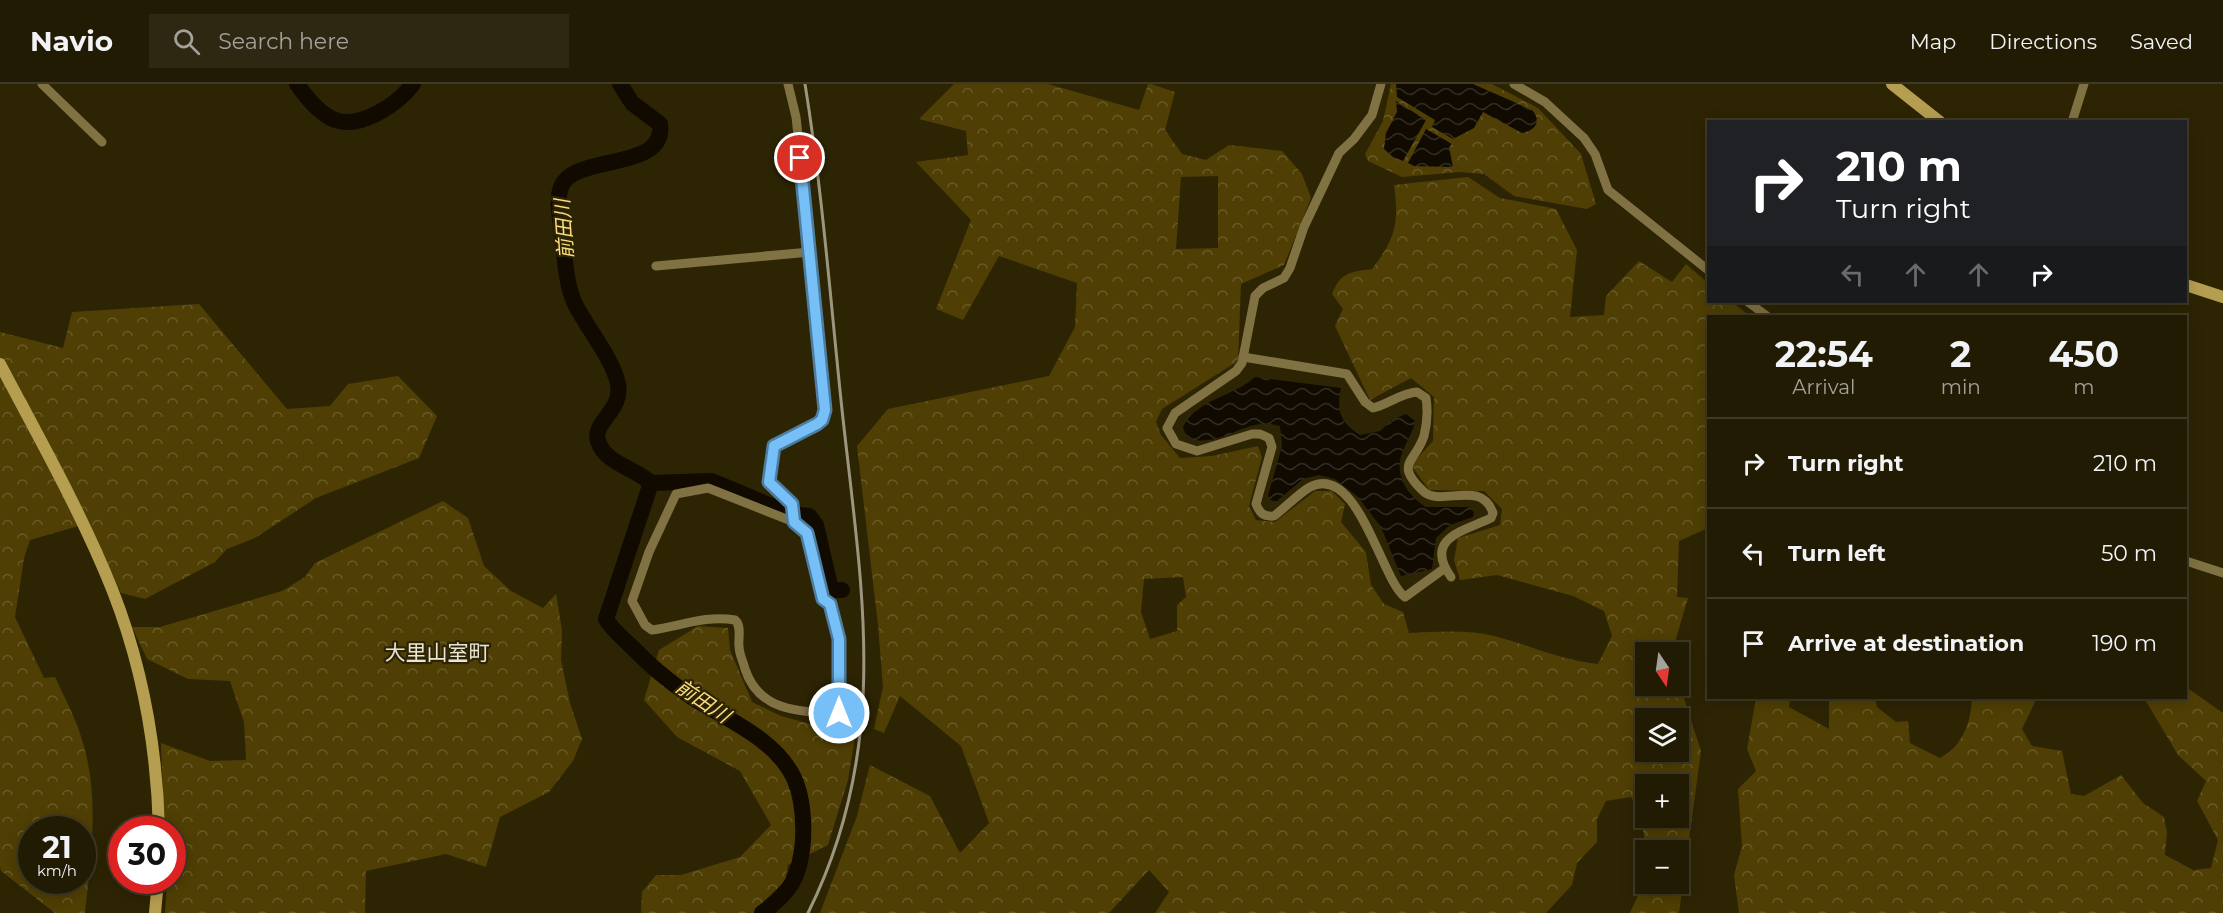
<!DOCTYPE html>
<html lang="en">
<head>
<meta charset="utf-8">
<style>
	body { margin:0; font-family:Montserrat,"Noto Sans JP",sans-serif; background:#2e2812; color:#f1f3f6; height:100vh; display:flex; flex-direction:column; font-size:22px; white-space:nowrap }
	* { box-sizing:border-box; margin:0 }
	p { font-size:20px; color:#a2a19a }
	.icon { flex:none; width:33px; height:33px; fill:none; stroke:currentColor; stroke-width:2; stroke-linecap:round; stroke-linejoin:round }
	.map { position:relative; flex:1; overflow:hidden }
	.drawer { position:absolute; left:1707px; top:231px; width:480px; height:384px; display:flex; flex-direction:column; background:#221b03; border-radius:0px; box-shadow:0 3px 15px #0003,0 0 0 2px #3f3925 }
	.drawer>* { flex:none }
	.guide { position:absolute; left:1707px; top:36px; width:480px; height:183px; border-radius:0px; box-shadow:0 3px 15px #0003,0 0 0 2px #3f3925; background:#202124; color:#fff; overflow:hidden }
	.needle { width:39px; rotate:167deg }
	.tools { position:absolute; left:1635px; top:558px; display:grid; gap:12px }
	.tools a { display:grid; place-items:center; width:54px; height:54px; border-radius:0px; background:#221b03; box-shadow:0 3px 15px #0003,0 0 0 2px #3f3925; font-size:30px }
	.speed { position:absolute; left:18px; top:732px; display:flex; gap:12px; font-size:30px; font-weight:700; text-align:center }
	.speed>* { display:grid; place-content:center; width:78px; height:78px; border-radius:50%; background:#221b03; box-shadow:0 3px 15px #0003,0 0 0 2px #3f3925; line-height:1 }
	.speed small { font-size:15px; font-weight:400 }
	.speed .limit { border:9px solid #d22; background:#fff; color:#111 }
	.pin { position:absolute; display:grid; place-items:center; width:51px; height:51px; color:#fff; margin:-26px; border:3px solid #fff; border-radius:50%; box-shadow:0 2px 6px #0007 }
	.me { position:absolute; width:66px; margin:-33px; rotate:0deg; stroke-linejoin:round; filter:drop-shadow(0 0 4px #0008) }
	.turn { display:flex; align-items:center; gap:21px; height:126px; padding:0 30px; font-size:27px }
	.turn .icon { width:78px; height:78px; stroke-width:2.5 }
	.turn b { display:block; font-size:42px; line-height:51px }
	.lanes { display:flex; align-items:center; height:57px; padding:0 30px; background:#0003; justify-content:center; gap:30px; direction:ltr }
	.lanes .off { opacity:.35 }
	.eta { display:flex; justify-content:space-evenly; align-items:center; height:102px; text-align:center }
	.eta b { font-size:36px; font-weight:700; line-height:42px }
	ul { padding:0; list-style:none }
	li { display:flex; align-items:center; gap:18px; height:90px; padding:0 30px; border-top:2px solid #3f3925 }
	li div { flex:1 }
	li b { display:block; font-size:22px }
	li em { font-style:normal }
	header { display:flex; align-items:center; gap:36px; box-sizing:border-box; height:84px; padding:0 30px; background:#221b03; border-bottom:2px solid #3f3925 }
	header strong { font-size:28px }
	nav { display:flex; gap:33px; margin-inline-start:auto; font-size:21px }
	.search { width:420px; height:54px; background:#2e2812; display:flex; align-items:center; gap:15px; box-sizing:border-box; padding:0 21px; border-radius:0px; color:#a2a19a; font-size:22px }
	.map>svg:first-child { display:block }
</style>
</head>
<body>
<header>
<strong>Navio</strong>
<div class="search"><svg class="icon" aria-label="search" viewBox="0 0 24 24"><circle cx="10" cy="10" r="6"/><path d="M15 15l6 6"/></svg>Search here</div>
<nav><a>Map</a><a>Directions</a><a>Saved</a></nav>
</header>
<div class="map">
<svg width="2223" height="829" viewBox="0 0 2223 829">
	<defs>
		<pattern id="forest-crowns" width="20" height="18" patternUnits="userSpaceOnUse" patternTransform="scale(1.5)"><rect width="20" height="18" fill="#4f3f04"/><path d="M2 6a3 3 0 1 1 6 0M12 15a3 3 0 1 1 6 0" fill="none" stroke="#685b28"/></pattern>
		<pattern id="water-waves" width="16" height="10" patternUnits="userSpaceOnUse" patternTransform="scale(1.5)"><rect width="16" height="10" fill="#100a00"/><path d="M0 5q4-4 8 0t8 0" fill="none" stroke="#332e24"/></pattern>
	</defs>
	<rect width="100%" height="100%" fill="#2d2404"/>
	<g fill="url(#forest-crowns)" fill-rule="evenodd">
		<path d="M954 0H1048L1139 26 1148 0H1151L1175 8 1165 46 1182 70 1206 76 1229 61 1282 67 1302 90 1311 114 1284 181 1241 200 1238 277 1162 325 1156 338 1161 351 1180 374 1212 372 1258 362 1262 373 1249 422 1256 436 1275 438 1315 407H1332L1345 420 1341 438 1366 468 1371 501 1384 520 1403 528 1409 549C1437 548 1466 545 1494 552 1529 561 1561 576 1598 580L1612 552 1604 527 1573 512 1497 491 1460 496 1454 476 1458 454 1500 441 1502 425 1484 407 1429 406 1411 381 1433 357 1434 313 1411 294 1370 316 1335 242 1343 225 1332 210C1341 188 1350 188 1372 185 1396 154 1399 139 1394 101L1468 93 1500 114 1556 125 1577 166 1570 233 1604 231 1606 212 1639 177 1672 198 1686 180 1708 199V218H1732L1750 232H1708V444L1679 457 1677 513 1688 514 1672 568H1646V602H1678L1679 599 1701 667 1679 829H1630C1635 818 1641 806 1644 794 1650 773 1643 731 1631 713L1606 717 1597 735V758L1577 779 1572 801 1546 829H1155L1169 808 1149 786 1109 829H820L857 732 870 681 930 712 960 769 989 739 961 662 900 612 884 649 874 645 883 603 878 541 857 362 888 325 1049 292 1075 243 1077 199 999 172 963 236 936 225 971 136 916 78 968 71 966 47 919 35ZM1218 92V164L1176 165 1181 93ZM1183 493 1186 513 1177 521V547L1150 555 1141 528 1144 495ZM1646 634H1678V668H1646ZM1646 700H1678V734H1646ZM1646 766H1678V800H1646Z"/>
		<path d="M1391 0H1492L1538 24 1581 70 1596 120 1587 125 1514 112 1484 90 1459 88 1402 93 1368 77 1365 70 1383 37Z"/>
		<path d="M199 220 287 325 330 322 348 300 398 292 437 332 419 374 316 414 255 454 227 465 215 478 145 515 121 509 89 439 30 456 24 474 15 533 44 594 55 593C64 613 76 634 82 656 100 711 91 773 85 829H55L1 787 0 782V248L63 264 72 228ZM32 746H82V796H32Z"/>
		<path d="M443 417 468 434 484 482 511 507 543 524 556 510 562 546 561 576 570 619 582 655 573 677 549 708 500 733 486 783 446 770 366 787 365 829H165L167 797 172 796V746L164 745 161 659 210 677 246 676 244 638 230 597 188 595 147 575 132 543H160L282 507 305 493 315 479Z"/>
		<path d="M698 542 728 544 730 566 752 618 781 632 821 643 840 636 856 647 848 696 828 761 788 781 785 797 760 821 766 829H641L642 808 656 791H681L740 773 771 741 740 687 677 653 644 616 659 566Z"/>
		<path d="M2186 603 2223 629V829H1739L1734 791 1742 762 1738 705 1756 687 1747 665 1756 614H1790L1789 623 1829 645V614H1875L1877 623 1896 638 1908 637 1910 659 1940 674C1963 662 1971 638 1972 614H2034L2035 618 2022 645 2032 662 2062 667 2071 710 2084 712 2121 691 2143 719 2164 733 2167 748 2165 771 2193 786 2211 784 2218 756 2197 717 2206 697 2178 671 2144 614H2186Z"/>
	</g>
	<g fill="url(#water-waves)">
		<path d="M1396 0H1473L1532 26C1542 37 1535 47 1522 49L1483 28 1474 44 1453 55 1432 43 1435 36 1397 13Z"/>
		<path d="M1396 17 1426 36 1403 77 1393 73 1384 65 1386 49 1397 28Z"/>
		<path d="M1426 45 1452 60 1449 63 1453 83 1414 82 1408 79Z"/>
		<path d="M1255 293 1341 304C1336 326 1340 339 1360 351L1380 347 1392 336 1406 330 1415 337C1413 349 1407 356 1403 367 1393 390 1407 411 1426 423H1468L1474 428 1473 433 1450 441 1436 454 1432 485 1401 492 1381 443 1358 413 1335 395 1319 391 1303 395 1277 417H1272L1268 412 1282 362 1280 342C1244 331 1224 366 1187 354L1183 343C1197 315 1233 313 1255 293Z"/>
	</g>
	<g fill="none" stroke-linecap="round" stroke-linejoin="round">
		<g stroke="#100a00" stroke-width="16">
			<path d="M297 0C306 13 319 30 335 36 361 45 398 20 413 0"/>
			<path d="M620 0 632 19 660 40C667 88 574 69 561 103 556 117 560 134 562 149 565 172 565 198 575 220 587 244 613 275 618 300 623 327 592 338 598 357 605 380 636 384 651 399L606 535C612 546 625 556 634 565 651 583 670 598 690 612 725 635 775 654 794 694 803 714 804 736 803 757 800 793 791 808 762 829"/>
			<path d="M651 399 712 397 790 430 809 432 816 441 831 506H842"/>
		</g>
		<g stroke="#817243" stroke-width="9">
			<path d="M42 0 102 58"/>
			<path d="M788 0 796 33 807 134 825 326 822 336 817 340 774 362 769 398 792 420 794 438 807 449 823 515 830 520 839 555V629C800 628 759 628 745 585 743 577 739 570 739 562 738 554 742 542 735 536 705 531 681 542 652 546L645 541 632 517 649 468 676 410 708 404 794 438"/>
			<path d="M1381 0 1372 31 1354 55 1339 69 1304 143 1290 184 1284 194 1263 204 1255 212 1242 279 1236 287 1175 329 1167 344 1176 360 1197 367 1252 350H1260L1269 354 1272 363 1256 420C1260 429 1263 433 1274 432 1286 423 1298 410 1310 403 1358 378 1381 496 1405 513L1445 484"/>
			<path d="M1514 0 1545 18 1584 54 1595 70 1608 106 1708 186"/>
			<path d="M2072 38 2084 0"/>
			<path d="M656 182 810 168"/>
			<path d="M1748 218 1767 232"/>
			<path d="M1243 273 1347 290 1365 318 1373 324C1389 320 1401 309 1417 308L1426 314C1428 327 1427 340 1424 352 1415 379 1394 379 1423 407 1440 424 1481 394 1493 429L1491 434C1464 447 1423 454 1451 493"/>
			<path d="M2186 477 2223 489"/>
		</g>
		<g stroke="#b69e50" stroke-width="12">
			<path d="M1892 0 1940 38"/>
			<path d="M2186 201 2223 213"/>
			<path d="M0 280C39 354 81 428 112 505 142 581 157 664 159 746"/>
			<path d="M155 829 158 796"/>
		</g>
		<path stroke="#9d967f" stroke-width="3" d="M805 0C822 105 830 211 841 316 860 498 894 656 808 829"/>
	</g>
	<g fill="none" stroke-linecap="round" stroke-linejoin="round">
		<g stroke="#4d7da1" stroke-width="15">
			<path id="route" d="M800 74 825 326 822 336 817 340 774 362 769 398 792 420 794 438 807 449 823 515 830 520 839 555V629"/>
		</g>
		<use href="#route" stroke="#76c0f7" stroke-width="10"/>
	</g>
	<g text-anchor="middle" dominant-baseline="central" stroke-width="4.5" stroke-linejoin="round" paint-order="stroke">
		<g font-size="20" font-style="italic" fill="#fcdd7e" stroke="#2d2404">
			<text transform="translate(564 145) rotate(-94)">前田川</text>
			<text transform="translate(703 617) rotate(34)">前田川</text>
		</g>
		<g font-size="21" fill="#eae4d2" stroke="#2d2404">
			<text x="437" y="568">大里山室町</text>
		</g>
	</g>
</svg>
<div class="tools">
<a><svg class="needle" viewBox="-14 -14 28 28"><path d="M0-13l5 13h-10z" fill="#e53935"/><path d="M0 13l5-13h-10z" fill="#a2a19a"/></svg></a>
<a><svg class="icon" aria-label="layers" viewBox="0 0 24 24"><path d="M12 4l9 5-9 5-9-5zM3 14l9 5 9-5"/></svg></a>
<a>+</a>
<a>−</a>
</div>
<div class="speed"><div>21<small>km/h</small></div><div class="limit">30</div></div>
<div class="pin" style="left:800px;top:74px;background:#d93025"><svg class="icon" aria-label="arrive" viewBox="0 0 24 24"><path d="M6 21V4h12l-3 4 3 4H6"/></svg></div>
<svg class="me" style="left:839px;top:629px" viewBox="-20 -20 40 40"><circle r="17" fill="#76c0f7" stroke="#fff" stroke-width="3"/><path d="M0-11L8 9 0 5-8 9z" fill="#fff"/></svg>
<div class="guide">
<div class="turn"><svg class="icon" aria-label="right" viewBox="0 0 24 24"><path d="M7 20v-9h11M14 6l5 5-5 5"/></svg><div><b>210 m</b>Turn right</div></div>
<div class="lanes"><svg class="icon off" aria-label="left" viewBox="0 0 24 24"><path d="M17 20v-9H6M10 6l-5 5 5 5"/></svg><svg class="icon off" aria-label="ahead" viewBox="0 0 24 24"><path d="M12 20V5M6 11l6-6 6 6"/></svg><svg class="icon off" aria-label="ahead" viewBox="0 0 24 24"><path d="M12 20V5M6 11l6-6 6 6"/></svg><svg class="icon" aria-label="right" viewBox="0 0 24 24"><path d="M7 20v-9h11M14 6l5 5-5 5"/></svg></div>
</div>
<section class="drawer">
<div class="eta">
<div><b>22:54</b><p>Arrival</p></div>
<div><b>2</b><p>min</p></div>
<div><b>450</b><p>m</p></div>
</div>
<ul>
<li><svg class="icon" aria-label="right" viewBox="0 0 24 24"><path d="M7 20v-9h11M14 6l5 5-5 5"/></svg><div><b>Turn right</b></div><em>210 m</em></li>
<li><svg class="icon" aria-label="left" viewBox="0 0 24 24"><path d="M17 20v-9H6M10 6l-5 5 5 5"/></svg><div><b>Turn left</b></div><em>50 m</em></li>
<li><svg class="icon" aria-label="arrive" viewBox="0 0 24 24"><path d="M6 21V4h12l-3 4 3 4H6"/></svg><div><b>Arrive at destination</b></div><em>190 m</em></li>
</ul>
</section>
</div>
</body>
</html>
